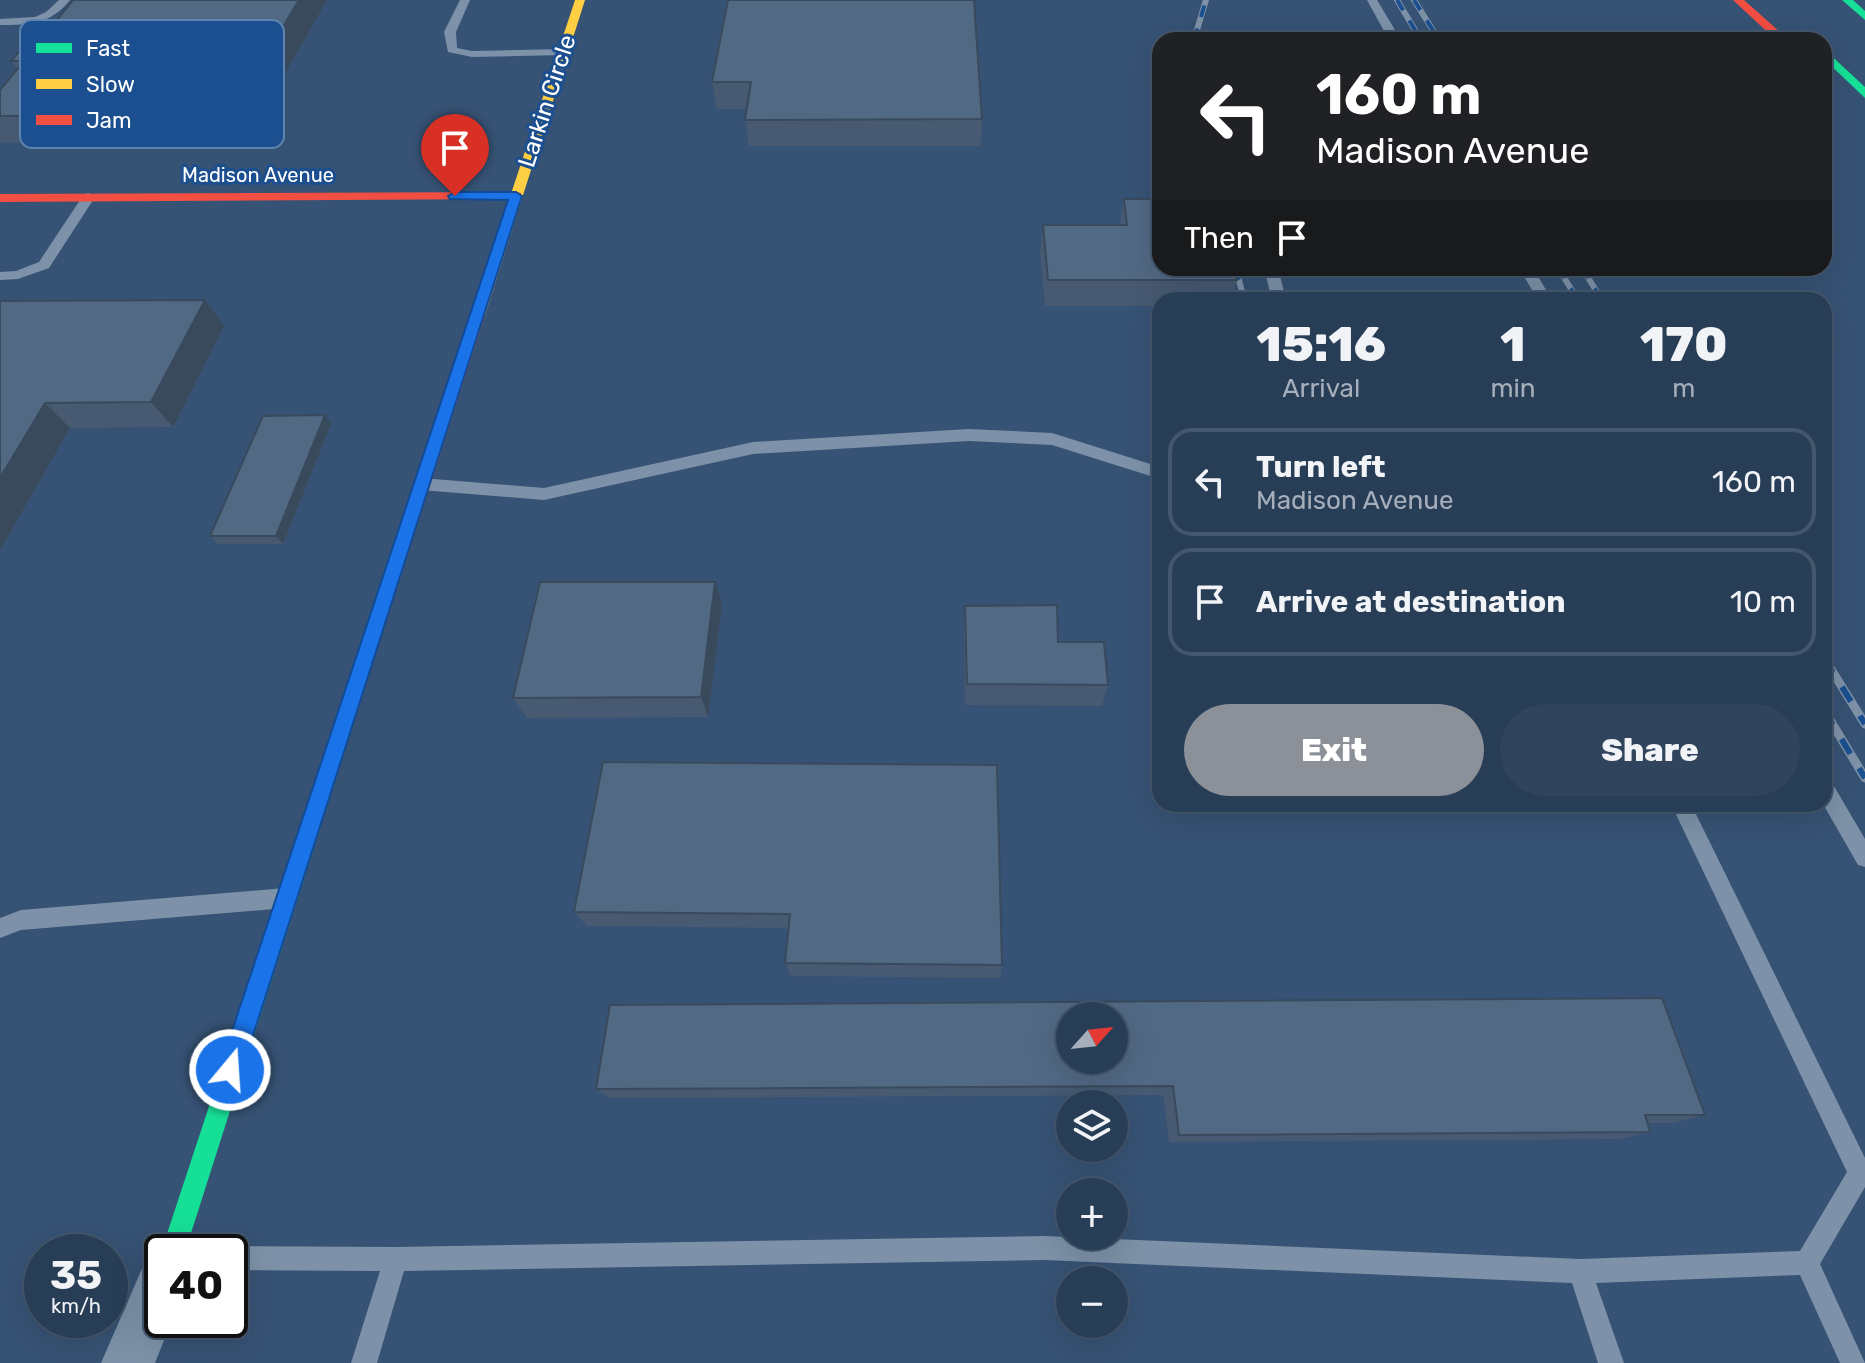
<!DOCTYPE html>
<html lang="en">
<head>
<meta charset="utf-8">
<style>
	body { margin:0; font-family:Rubik,sans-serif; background:#30455d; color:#f1f3f6; height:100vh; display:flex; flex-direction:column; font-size:30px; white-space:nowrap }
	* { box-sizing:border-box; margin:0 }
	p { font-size:26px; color:#a5aeba }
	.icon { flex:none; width:44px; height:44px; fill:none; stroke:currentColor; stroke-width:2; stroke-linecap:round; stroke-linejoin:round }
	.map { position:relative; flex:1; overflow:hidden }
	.side { position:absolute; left:1152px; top:292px; width:680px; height:520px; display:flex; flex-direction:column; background:#283e57; border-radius:24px; box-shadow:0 8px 32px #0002,0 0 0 2px #44576d }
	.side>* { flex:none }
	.guide { position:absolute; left:1152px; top:32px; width:680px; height:244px; border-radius:24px; box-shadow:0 8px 32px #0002,0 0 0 2px #44576d; background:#202124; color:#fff; overflow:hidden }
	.needle { width:52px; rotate:63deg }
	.buttons { position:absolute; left:1056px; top:1002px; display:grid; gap:16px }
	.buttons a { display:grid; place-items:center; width:72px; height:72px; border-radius:50%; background:#283e57; box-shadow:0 8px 32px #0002,0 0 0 2px #44576d; font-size:40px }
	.speed { position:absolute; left:24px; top:1234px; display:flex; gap:16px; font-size:40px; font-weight:700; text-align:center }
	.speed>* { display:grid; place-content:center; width:104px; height:104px; border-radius:50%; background:#283e57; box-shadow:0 8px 32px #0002,0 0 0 2px #44576d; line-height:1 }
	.speed small { font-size:20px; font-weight:400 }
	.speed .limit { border:4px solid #111; border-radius:12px; background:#fff; color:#111 }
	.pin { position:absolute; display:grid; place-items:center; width:68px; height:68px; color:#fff; margin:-82px -34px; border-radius:50% 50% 50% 0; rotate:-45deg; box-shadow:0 0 8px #0007 }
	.pin .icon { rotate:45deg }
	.me { position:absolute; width:88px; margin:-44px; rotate:18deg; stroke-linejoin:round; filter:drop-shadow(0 0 6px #0008) }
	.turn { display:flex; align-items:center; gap:28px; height:168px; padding:0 32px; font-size:36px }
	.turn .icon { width:104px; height:104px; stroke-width:2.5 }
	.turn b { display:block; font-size:56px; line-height:68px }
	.then { display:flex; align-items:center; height:76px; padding:0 32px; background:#0003; gap:16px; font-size:30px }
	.eta { display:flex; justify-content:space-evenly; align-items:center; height:136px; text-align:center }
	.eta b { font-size:48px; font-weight:800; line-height:56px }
	.cta { display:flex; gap:16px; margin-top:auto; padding:16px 32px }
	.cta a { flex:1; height:92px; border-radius:48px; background:#8c9099; color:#fff; font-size:32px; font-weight:800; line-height:92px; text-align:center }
	.cta a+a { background:#30455d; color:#f1f3f6 }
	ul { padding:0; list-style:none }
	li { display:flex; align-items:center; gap:24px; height:108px; margin:0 16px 12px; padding:0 16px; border:4px solid #44576d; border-radius:24px }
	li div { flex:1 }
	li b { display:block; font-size:30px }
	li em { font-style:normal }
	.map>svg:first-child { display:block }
</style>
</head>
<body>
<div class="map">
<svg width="1865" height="1363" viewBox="0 0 1865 1363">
	<rect width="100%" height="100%" fill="#365274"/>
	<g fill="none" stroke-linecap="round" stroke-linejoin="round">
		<g fill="#7d92a8" fill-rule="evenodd">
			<path d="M59 0H70C51 24 30 25 0 25V19L35 17 46 12Z"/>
			<path d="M460 0H470L456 32 457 48 472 51 563 49 569 52 563 55 472 57 448 52 444 32Z"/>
			<path d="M1367 0H1377L1401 40H1389Z"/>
			<path d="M89 193 95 197 49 268 18 279 0 280V272L16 271 39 262 84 194Z"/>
			<path d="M1264 268H1278L1286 300H1272Z"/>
			<path d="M1519 268H1533L1552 300H1538Z"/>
			<path d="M969 429 1052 433 1160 467V479L1052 445 969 441 753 454 544 500 421 490 413 484 421 478 544 488 753 442Z"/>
			<path d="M1824 778 1831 781 1865 839V867L1858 865 1823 804Z"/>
			<path d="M1671 804H1691L1865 1158V1187L1820 1264 1865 1363H1840L1800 1275 1596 1283 1624 1363H1598L1572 1283 1044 1260 404 1271 377 1363H351L380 1271 230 1270V1252H220L230 1246 396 1247 1044 1236 1580 1259 1800 1251 1847 1172Z"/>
			<path d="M286 888 293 891 296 898 293 905 286 908 21 930 0 938V918L21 910Z"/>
		</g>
		<path fill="#7d92a8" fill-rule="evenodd" d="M162 1256V1320H172L155 1363H101L144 1264Z"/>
		<g fill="#16e098" fill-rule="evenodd">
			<path d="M1842 0H1853L1865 11V20Z"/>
			<path d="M1824 49 1865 87V98L1824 59Z"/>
			<path d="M352 692 358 694 361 700 185 1252H162V1254L161 1252 343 700 346 694Z"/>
		</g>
		<path fill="#ffcf43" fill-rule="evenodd" d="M575 0H585L485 315 478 320 473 318 471 315Z"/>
		<g fill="#f24e42" fill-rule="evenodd">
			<path d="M1733 0H1744L1789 40H1776Z"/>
			<path d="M516 192 521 193V199L0 202V194Z"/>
			<path d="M478 310 485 315 361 700 358 706 352 708 346 706 343 700 471 315Z"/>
		</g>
		<g stroke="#7e92a7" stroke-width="6">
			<g id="rail-far1">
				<path d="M1397 0 1421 40"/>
				<path d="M1414 0 1439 40"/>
				<path d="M1194 40 1206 0"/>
				<path d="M1236 268 1244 300"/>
				<path d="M1558 268 1578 300"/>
				<path d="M1582 268 1602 300"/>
			</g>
		</g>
		<g stroke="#7e92a7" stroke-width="9">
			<g id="rail">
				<path d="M1824 658 1865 724"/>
				<path d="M1824 710 1865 778"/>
			</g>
		</g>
		<use href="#rail-far1" stroke="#1b4f8f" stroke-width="4" stroke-dasharray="12" stroke-linecap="butt"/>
		<use href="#rail" stroke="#1b4f8f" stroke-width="6" stroke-dasharray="17" stroke-linecap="butt"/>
	</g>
	<g fill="#475a72">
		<path d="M73 0H327L246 142 0 143V90L17 69 11 61 40 41Z"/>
		<path d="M728 0 982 119 981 146H749L745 120 747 109H717L712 82Z"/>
		<path d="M1124 199 1237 280 1231 300H1160V306H1045L1040 252 1043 225H1120Z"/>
		<path d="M205 300 224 326 173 427 70 428 0 550V301Z"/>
		<path d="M325 415 331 424 283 544H218L210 536Z"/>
		<path d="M722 604 708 717 527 718 513 698Z"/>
		<path d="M965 606 1058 642 1108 685 1102 706 965 705 964 628Z"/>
		<path d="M603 762 1002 965 1000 978 791 976 785 963 788 928 587 926 574 912Z"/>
		<path d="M610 1005 1705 1115 1673 1123H1647L1650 1132 1620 1139 1169 1142 1163 1095 610 1098 596 1089Z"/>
	</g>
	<g fill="#394a5c">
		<path d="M299 0H327L246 142 230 115Z"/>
		<path d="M205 300 224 326 173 427 151 402Z"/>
		<path d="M45 403 70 428 0 550V478Z"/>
		<path d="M325 415 331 424 283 544 276 536Z"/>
		<path d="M715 582 722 604 708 717 701 697Z"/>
	</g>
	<g fill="#526984" stroke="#394a5c" stroke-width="2" fill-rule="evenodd">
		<path d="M73 0H299L230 115 0 116V90L24 61H11L28 41H40Z"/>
		<path d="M728 0H974L982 119 745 120 751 82H712Z"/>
		<path d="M1124 199H1160V268H1235L1237 280H1048L1043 225H1127Z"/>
		<path d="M205 300 151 402 45 403 0 478V301Z"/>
		<path d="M325 415 276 536H210L263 416Z"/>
		<path d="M540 582H715L701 697 513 698Z"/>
		<path d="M1057 605 1058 642H1104L1108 685 967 684 965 606Z"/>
		<path d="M603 762 997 765 1002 965 785 963 790 914 574 912Z"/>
		<path d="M1662 998 1705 1115H1645L1650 1132 1179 1135 1173 1086 596 1089 610 1005ZM1070 1016H1114V1060H1070Z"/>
	</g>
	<path fill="#1a73e8" stroke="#114b97" stroke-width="2" d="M455 192H516L522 196 242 1070 238 1077 230 1081 223 1077 219 1070 508 200 450 199 448 196Z"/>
	<g text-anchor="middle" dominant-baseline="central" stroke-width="6" stroke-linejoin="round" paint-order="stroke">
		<g font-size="20" fill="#fff" stroke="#1b4f8f">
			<text x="258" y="175">Madison Avenue</text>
		</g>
		<g font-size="24" fill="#fff" stroke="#1b4f8f">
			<text transform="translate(547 101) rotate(-72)">Larkin Circle</text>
		</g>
	</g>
	<rect x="20" y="20" width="264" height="128" rx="12" fill="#1b4f8f" stroke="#5f84b1" stroke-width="2"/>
	<rect x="36" y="43" width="36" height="10" fill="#16e098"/>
	<rect x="36" y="79" width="36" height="10" fill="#ffcf43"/>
	<rect x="36" y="115" width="36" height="10" fill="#f24e42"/>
	<g font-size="22" fill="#fff">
		<text x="86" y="56">Fast</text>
		<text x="86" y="92">Slow</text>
		<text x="86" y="128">Jam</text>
	</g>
</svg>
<div class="buttons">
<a><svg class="needle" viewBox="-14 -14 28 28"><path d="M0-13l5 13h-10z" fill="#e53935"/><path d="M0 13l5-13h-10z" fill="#a5aeba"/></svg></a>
<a><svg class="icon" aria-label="layers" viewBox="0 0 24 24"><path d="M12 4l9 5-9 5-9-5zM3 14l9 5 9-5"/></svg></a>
<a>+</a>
<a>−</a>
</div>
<div class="speed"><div>35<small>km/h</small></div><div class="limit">40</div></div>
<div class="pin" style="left:455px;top:196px;background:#d93025"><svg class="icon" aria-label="arrive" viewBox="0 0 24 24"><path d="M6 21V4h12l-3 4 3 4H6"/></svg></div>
<svg class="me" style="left:230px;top:1070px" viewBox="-20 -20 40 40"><circle r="17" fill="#1a73e8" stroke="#fff" stroke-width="3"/><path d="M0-11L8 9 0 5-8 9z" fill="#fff"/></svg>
<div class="guide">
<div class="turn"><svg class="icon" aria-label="left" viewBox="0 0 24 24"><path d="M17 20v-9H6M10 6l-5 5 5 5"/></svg><div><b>160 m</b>Madison Avenue</div></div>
<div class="then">Then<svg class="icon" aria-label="arrive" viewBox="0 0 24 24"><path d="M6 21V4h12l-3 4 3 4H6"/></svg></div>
</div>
<section class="side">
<div class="eta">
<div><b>15:16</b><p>Arrival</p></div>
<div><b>1</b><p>min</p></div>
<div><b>170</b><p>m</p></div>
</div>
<ul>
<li><svg class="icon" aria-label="left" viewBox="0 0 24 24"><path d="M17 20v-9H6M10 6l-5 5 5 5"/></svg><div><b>Turn left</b><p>Madison Avenue</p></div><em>160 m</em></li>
<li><svg class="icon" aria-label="arrive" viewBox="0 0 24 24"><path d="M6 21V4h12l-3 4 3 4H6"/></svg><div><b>Arrive at destination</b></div><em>10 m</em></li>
</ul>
<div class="cta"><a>Exit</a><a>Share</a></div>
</section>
</div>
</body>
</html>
